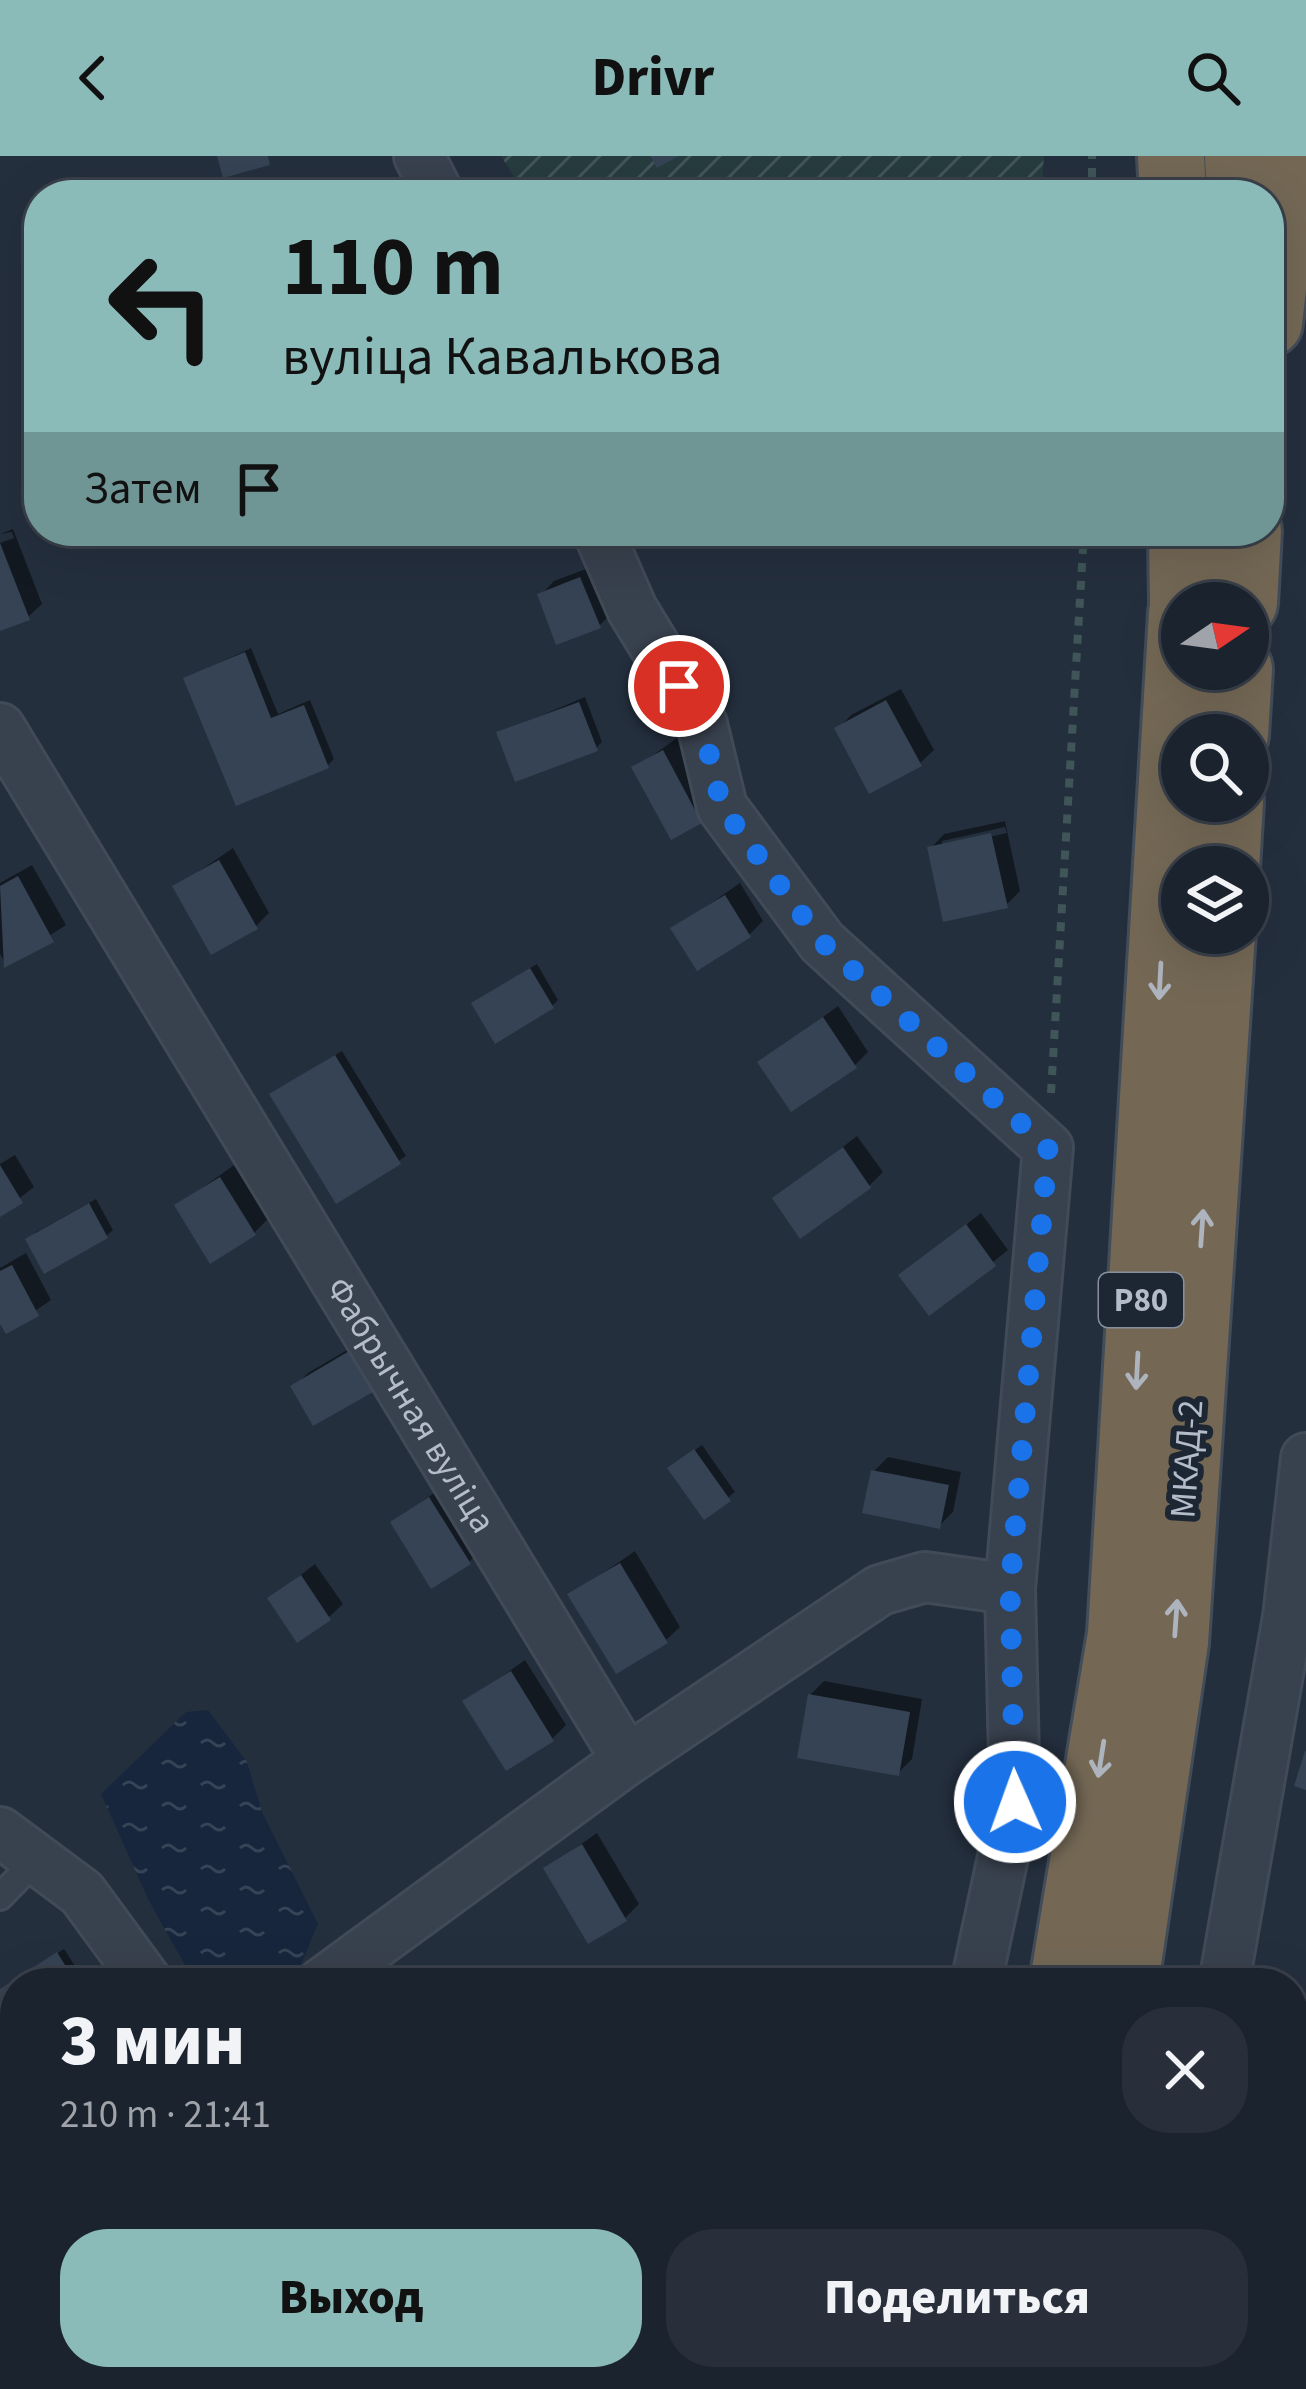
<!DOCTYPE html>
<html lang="ru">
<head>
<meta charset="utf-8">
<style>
	body { margin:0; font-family:"Source Sans 3",sans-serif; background:#282f3a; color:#f1f3f6; height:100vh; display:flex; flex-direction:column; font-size:45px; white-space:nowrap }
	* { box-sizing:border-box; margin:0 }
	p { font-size:39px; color:#a0a4aa }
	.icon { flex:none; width:66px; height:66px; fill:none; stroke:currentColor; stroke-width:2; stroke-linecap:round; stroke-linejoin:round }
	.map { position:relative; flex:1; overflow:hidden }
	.sheet { position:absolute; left:0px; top:1812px; width:1308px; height:423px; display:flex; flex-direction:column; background:#1b232e; border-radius:48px 48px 0 0; box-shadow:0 12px 48px #0002,0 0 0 3px #39404a }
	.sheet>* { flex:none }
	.banner { position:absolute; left:24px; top:24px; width:1260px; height:366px; border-radius:48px; box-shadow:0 12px 48px #0002,0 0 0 3px #39404a; background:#8bbbb9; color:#111; overflow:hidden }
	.needle { width:78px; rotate:77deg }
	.tools { position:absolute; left:1161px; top:426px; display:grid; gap:24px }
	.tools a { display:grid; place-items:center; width:108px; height:108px; border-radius:50%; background:#1b232e; box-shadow:0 12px 48px #0002,0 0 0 3px #39404a; font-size:60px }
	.pin { position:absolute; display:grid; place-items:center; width:102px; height:102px; color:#fff; margin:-51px; border:6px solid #fff; border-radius:50%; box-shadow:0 3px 12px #0007 }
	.me { position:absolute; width:132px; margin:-66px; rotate:358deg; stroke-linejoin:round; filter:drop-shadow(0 0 9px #0008) }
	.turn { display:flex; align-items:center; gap:42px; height:252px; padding:0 60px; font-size:54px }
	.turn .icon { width:156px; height:156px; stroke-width:2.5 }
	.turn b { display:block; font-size:84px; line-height:102px }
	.then { display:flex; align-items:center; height:114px; padding:0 60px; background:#0003; gap:24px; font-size:45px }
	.round { display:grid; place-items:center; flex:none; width:126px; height:126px; border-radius:48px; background:#282f3a }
	.head { display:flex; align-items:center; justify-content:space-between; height:204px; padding:0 60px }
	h1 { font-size:72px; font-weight:800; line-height:90px }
	.button { display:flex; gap:24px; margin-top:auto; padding:24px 60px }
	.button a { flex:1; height:138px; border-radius:48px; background:#8bbbb9; color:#111; font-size:48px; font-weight:800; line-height:138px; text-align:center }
	.button a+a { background:#282f3a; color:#f1f3f6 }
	header { display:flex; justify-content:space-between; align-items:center; height:156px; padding:0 60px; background:#8bbbb9; color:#111; font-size:54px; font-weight:800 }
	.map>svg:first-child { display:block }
</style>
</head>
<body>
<header><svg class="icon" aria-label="back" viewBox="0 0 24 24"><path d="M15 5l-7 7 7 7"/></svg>Drivr<svg class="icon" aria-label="search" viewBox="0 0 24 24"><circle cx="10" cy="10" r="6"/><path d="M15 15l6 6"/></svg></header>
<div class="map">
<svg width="1306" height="2233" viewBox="0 0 1306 2233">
	<defs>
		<pattern id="garden-furrows" width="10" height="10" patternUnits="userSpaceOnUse" patternTransform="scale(3)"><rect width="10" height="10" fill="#263c3f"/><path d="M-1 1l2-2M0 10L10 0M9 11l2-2" fill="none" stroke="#435659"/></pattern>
		<pattern id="water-ripples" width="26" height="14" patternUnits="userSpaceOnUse" patternTransform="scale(3)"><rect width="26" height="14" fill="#17263c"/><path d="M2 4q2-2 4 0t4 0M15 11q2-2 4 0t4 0" fill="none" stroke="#364457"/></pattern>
	</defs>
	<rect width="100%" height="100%" fill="#242f3e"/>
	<path fill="url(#garden-furrows)" d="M501 0H1044L1041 39H526Z"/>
	<path fill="url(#water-ripples)" d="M208 1554 247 1606 262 1656 318 1768 293 1827H195L149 1745 101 1638 186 1556Z"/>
	<g fill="#0007" fill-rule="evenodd">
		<path d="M13 373 42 448 28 461 0 472V387L14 382 12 376 0 378Z"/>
		<path d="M594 410 613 456 599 470 541 439 554 425Z"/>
		<path d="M251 492 278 558 310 544 334 603 328 609 187 522Z"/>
		<path d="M901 533 934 594 920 607 838 573 851 559Z"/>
		<path d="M585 541 602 586 596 592 500 577Z"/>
		<path d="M677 582 714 651 701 664 635 612Z"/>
		<path d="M1005 665 1020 735 1006 749 931 692 944 678ZM1005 671 1007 677 942 691V685Z"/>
		<path d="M233 692 269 757 256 770 176 731Z"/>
		<path d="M32 709 66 769 6 808 0 798V727Z"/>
		<path d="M740 727 763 765 749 779 674 773Z"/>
		<path d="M537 808 558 844 552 850 480 842Z"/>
		<path d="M838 850 868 896 855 909 761 907Z"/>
		<path d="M342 895 406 1000 337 1044 279 933Z"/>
		<path d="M857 980 883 1016 869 1030 776 1042Z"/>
		<path d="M15 999 34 1031 0 1057V1008Z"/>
		<path d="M234 1009 268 1063 254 1077 177 1050Z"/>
		<path d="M96 1043 113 1074 106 1080 35 1077Z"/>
		<path d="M981 1057 1008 1094 930 1156 902 1119Z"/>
		<path d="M26 1097 51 1144 7 1174 0 1162V1112Z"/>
		<path d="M371 1180 378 1230 294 1231 308 1217Z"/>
		<path d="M702 1289 735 1336 705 1360 677 1307Z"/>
		<path d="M888 1301 961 1316 953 1356 939 1370 874 1315Z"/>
		<path d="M444 1330 483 1392 469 1406 393 1366Z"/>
		<path d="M635 1395 680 1471 666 1484 571 1439Z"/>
		<path d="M315 1408 343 1448 329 1461 271 1442Z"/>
		<path d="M525 1504 566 1569 552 1583 466 1546Z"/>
		<path d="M824 1525 922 1543 912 1603 898 1617 810 1539Z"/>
		<path d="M597 1677 639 1748 625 1762 547 1712Z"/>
		<path d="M64 1793 86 1827H15V1891L0 1868V1834Z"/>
	</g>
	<g fill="#364354">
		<path d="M217 0H268L270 9 223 22Z"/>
		<path d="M650 0H679L657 12Z"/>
		<path d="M736 375H777L778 376 741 388Z"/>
		<path d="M0 387 30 464 0 475Z"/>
		<path d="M580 421 601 472 556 489 537 438Z"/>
		<path d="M245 496 271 562 304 549 329 612 236 650 183 522Z"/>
		<path d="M886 544 922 610 869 638 834 572Z"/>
		<path d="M579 546 598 595 515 626 496 576Z"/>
		<path d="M663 594 702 667 671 684 631 611Z"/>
		<path d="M991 677 1008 752 943 766 927 691Z"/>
		<path d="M219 704 258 773 211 799 172 730Z"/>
		<path d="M18 720 54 786 4 812 0 730Z"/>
		<path d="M725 739 751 781 697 815 670 772Z"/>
		<path d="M530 812 554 852 495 888 471 847Z"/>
		<path d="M823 861 857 912 791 956 757 906Z"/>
		<path d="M335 899 401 1008 336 1048 269 938Z"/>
		<path d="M843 991 871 1032 800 1083 772 1042Z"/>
		<path d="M0 1009 23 1047 0 1061Z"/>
		<path d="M220 1021 256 1079 210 1108 174 1049Z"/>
		<path d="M89 1047 108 1082 44 1118 25 1083Z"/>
		<path d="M966 1068 996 1110 929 1160 898 1119Z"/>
		<path d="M12 1109 39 1160 6 1178 0 1168V1115Z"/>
		<path d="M356 1191 380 1232 313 1270 290 1230Z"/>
		<path d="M694 1293 731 1345 704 1364 667 1312Z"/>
		<path d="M871 1314 949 1329 940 1373 862 1357Z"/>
		<path d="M429 1341 471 1408 431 1433 390 1366Z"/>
		<path d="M620 1407 668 1487 616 1518 567 1438Z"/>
		<path d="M301 1419 331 1464 297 1487 267 1442Z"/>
		<path d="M511 1515 554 1585 506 1615 462 1545Z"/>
		<path d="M808 1538 910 1556 899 1620 797 1602Z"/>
		<path d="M1305 1595 1306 1596V1634L1294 1630Z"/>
		<path d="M582 1688 627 1765 588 1788 543 1712Z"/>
		<path d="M57 1796 76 1827H15V1896L0 1873V1833Z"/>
		<path d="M15 2076V2130L0 2105V2085Z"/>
	</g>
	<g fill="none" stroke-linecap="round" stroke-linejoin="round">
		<g stroke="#414a57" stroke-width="30">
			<path id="lane" d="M0 1741 38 1702"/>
		</g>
		<g stroke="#414a57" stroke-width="54">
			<g id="street">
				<path d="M419 0 439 39"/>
				<path d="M598 375 632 453 702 568 722 651 822 786 1048 992 1010 1433 1015 1645 976 1827"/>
				<path id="s1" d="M0 572 627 1604 322 1827"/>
				<path d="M627 1604 880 1434 925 1421 1010 1433"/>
				<path d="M0 1676 82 1737 148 1827"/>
				<path d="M1224 1827 1288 1461 1306 1302"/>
				<path d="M376 2220 384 2233"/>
				<path d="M830 2233 847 2220"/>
				<path d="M1190 2233V2220"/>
			</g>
		</g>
		<g stroke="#434c59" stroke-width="72">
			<g id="highway">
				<path d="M1171 0 1173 39"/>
				<path d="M1238 0 1240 39"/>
				<path d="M1269 167 1288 0"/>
				<path d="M1182 375 1183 447"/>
				<path d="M1244 447 1248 375"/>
				<path d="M1235 579 1239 513"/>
				<path d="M1226 711 1230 645"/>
				<path d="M1063 1827 1121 1478 1182 457"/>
				<path d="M1125 1827 1175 1486 1222 777"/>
				<path d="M995 2233 997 2220"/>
				<path d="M1050 2233 1052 2220"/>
			</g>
		</g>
		<g stroke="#3f5557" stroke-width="8" stroke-dasharray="9 9" stroke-linecap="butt">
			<path d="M1092 39V0"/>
			<path d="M1051 937 1084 375"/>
		</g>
		<use href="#lane" stroke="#38414e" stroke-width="24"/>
		<use href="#street" stroke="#38414e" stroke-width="48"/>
		<use href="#highway" stroke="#746855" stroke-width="66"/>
	</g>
	<defs><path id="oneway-shaft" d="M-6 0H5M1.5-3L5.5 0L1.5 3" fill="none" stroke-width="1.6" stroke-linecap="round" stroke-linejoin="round" transform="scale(3)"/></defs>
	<g stroke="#aeb4bd">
		<use href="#oneway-shaft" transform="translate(1160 825) rotate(93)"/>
		<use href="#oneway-shaft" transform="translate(1202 1072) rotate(-86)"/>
		<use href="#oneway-shaft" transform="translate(1137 1215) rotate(93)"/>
		<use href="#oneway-shaft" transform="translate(1176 1462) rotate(-86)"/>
		<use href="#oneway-shaft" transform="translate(1101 1603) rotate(99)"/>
	</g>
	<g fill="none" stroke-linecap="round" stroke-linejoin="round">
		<path stroke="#1a73e8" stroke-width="21" stroke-dasharray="0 37.8" d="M679 530 702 568 722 651 822 786 1048 992 1010 1433 1015 1646"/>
	</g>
	<g text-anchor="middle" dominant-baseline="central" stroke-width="12" stroke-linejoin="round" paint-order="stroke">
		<rect fill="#1d2633" stroke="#878f9c" stroke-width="3" x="1099" y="1117" width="84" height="54" rx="9"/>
		<g font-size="33" font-weight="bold" fill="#b4bcc9">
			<text x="1141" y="1144">Р80</text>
		</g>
		<g font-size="36" fill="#b4bcc9" stroke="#1d2633">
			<text stroke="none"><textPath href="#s1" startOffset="792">Фабрычная вуліца</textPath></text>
			<text transform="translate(1187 1303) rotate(-86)">МКАД-2</text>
		</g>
	</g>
</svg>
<div class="tools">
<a><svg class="needle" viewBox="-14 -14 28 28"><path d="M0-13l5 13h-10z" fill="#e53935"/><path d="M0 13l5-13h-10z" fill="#a0a4aa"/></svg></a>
<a><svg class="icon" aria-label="search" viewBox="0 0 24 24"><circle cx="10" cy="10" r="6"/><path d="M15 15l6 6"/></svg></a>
<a><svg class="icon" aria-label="layers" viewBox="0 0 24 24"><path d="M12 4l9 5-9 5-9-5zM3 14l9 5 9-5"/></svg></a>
</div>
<div class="pin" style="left:679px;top:530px;background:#d93025"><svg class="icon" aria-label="arrive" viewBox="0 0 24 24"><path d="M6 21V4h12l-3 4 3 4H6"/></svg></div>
<svg class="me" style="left:1015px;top:1646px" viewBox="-20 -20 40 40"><circle r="17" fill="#1a73e8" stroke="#fff" stroke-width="3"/><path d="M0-11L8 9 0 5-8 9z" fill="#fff"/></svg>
<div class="banner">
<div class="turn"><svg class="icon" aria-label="left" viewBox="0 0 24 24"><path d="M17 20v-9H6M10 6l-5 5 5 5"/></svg><div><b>110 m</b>вуліца Кавалькова</div></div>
<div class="then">Затем<svg class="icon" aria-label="arrive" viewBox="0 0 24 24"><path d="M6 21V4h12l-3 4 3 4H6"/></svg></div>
</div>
<section class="sheet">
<div class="head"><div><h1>3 мин</h1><p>210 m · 21:41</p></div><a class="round"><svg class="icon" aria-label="close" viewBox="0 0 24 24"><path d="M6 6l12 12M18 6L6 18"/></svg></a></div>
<div class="button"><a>Выход</a><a>Поделиться</a></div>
</section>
</div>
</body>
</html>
